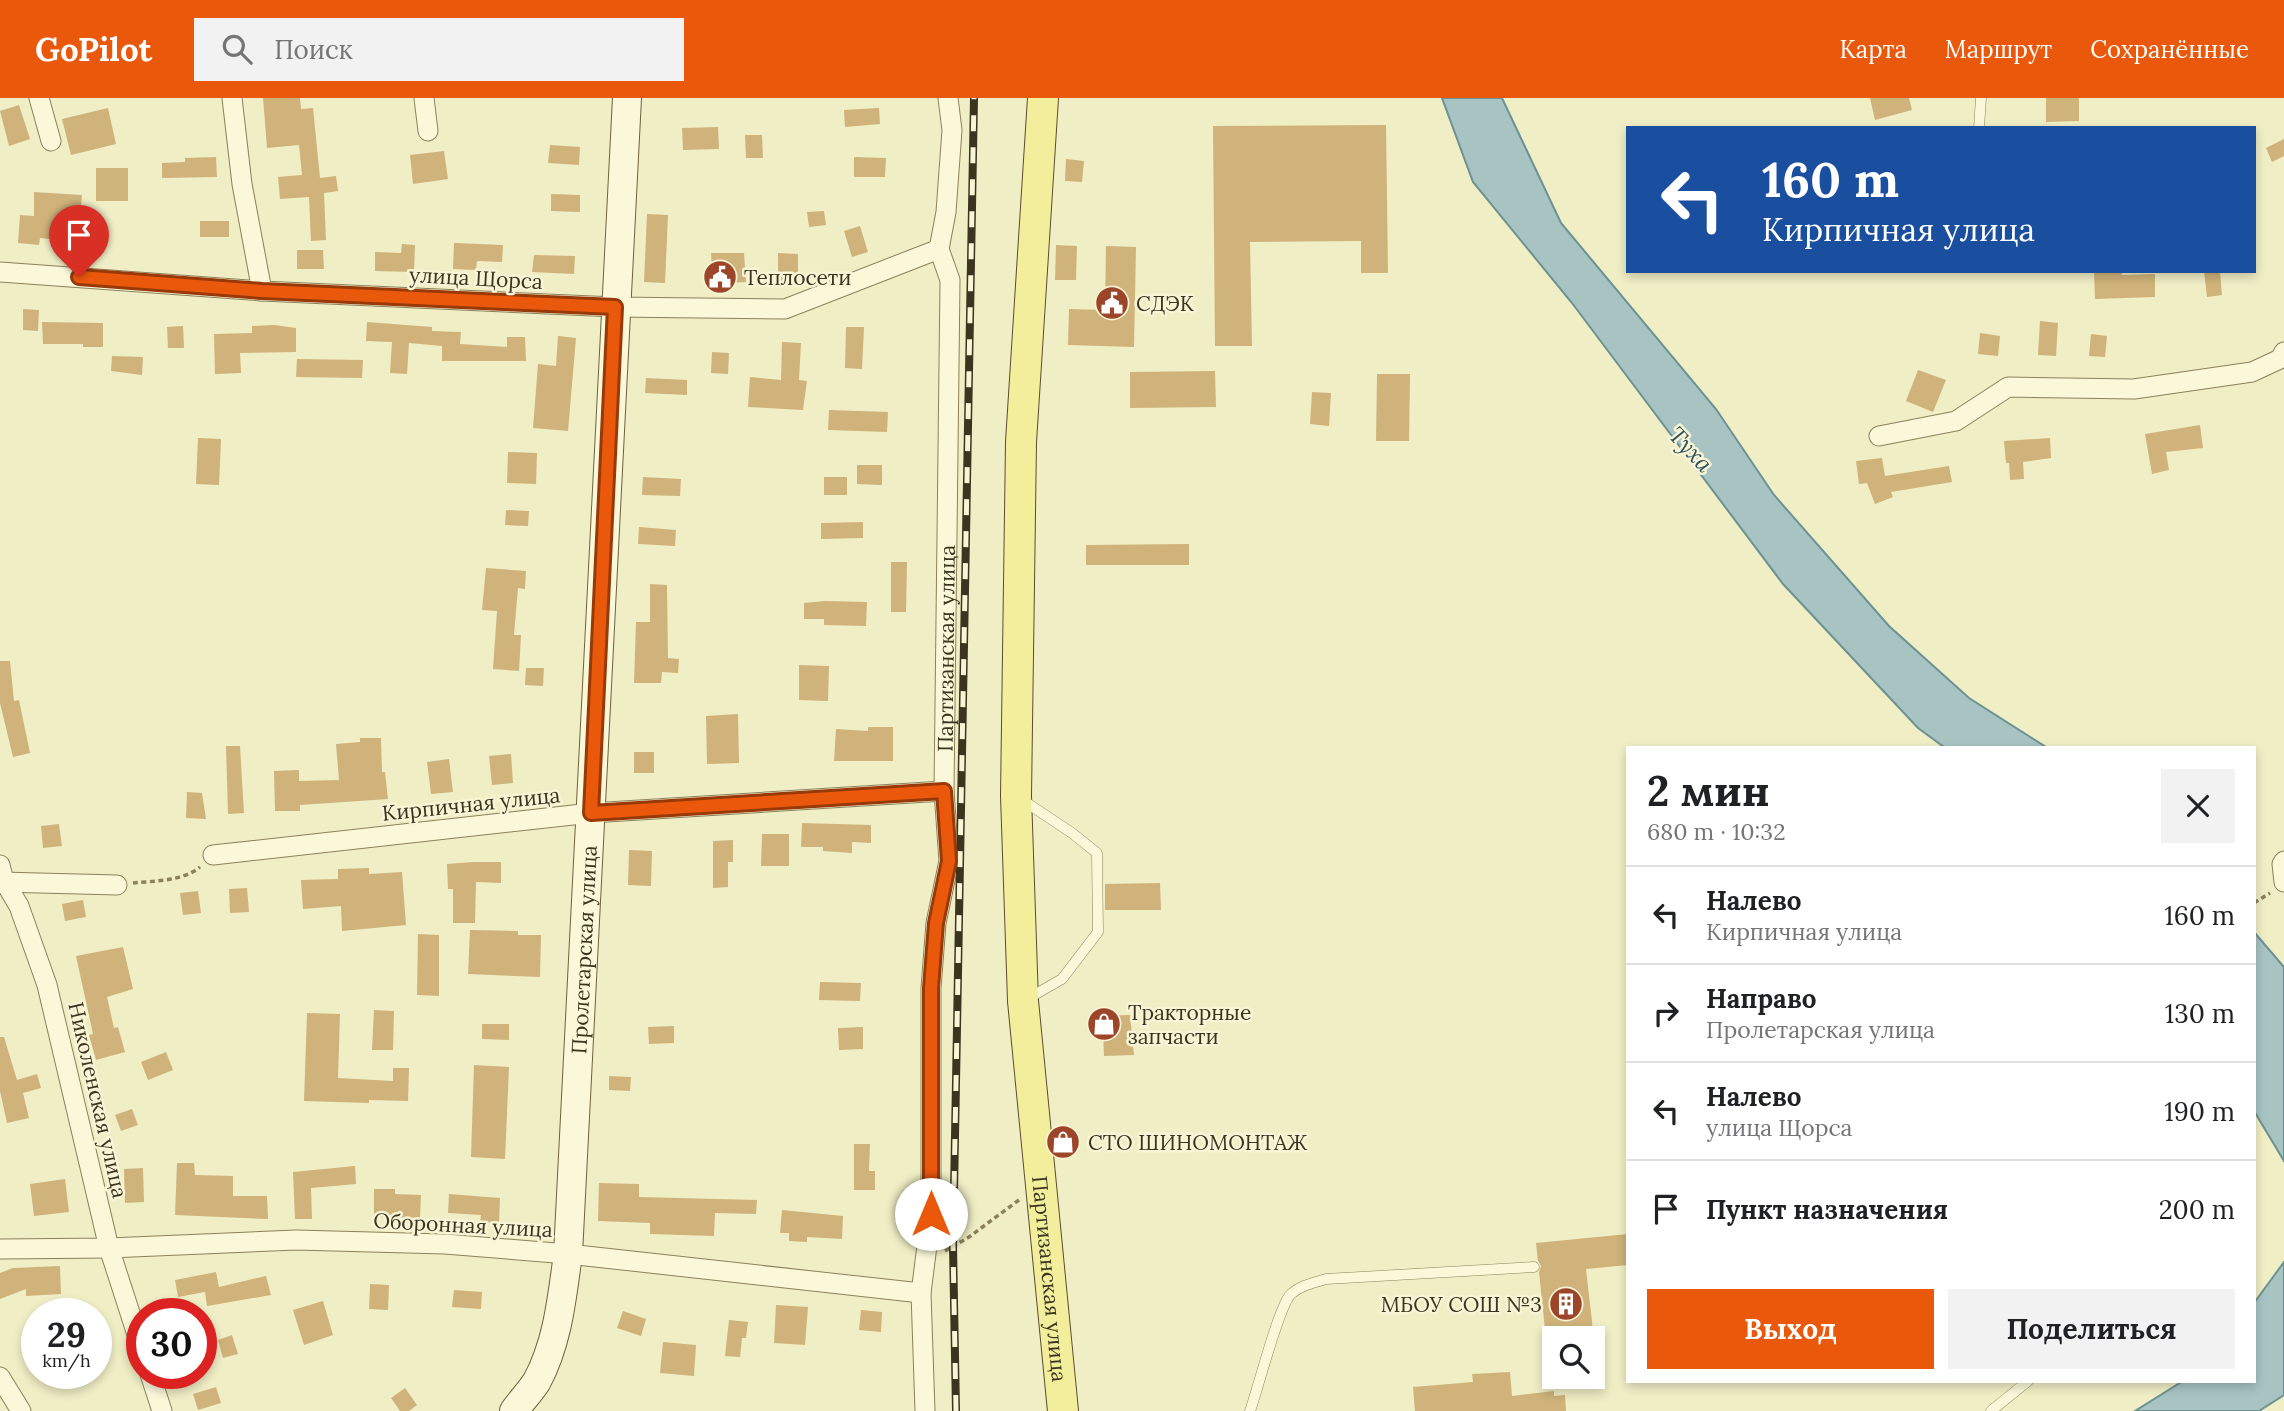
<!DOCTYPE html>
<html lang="ru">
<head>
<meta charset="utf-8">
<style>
	body { margin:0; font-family:Lora,serif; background:#f2f2f2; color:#202124; height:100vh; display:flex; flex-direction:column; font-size:26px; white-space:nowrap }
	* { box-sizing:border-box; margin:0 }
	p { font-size:23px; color:#757577 }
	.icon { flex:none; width:38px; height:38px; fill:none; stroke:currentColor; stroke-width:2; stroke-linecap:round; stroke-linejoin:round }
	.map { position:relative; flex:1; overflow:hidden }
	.details { position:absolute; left:1626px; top:648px; width:630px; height:637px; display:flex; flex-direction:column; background:#fff; border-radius:0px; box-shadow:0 4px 10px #0003 }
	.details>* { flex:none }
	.banner { position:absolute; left:1626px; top:28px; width:630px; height:147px; border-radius:0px; box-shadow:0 4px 10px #0003; background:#1a4fa0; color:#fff; overflow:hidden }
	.tools { position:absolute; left:1542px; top:1228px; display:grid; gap:14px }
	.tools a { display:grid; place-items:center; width:63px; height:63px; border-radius:0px; background:#fff; box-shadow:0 4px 10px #0003; font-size:35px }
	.speed { position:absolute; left:21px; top:1200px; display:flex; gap:14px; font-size:35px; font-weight:700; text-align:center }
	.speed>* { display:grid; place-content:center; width:91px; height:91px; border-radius:50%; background:#fff; box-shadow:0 4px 10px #0003; line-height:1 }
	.speed small { font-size:18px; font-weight:400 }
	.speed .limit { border:10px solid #d22; background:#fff; color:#111 }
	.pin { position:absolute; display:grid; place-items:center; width:60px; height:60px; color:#fff; margin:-72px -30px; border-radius:50% 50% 50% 0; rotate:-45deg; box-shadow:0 0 7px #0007 }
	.pin .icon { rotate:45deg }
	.me { position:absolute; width:77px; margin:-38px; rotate:0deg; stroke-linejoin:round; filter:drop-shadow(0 0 5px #0008) }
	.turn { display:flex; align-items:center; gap:24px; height:147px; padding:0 21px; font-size:32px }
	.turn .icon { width:91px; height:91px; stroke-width:2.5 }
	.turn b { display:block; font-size:49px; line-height:60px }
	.round { display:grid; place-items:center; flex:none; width:74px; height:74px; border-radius:0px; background:#f2f2f2 }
	.overview { display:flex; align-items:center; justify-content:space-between; height:119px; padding:0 21px }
	h1 { font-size:42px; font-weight:700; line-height:52px }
	.button { display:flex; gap:14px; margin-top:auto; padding:14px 21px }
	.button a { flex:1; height:80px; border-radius:0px; background:#ea580c; color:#fff; font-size:28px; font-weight:700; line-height:80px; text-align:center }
	.button a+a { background:#f2f2f2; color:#202124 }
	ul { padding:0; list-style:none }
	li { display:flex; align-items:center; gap:21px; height:98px; padding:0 21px; border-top:2px solid #e0e0e0 }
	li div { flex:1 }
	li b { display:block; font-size:26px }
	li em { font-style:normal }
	header { display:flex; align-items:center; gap:42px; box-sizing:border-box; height:98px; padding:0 35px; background:#ea580c; color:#fff }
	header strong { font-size:33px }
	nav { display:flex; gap:38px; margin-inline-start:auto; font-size:24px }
	.search { width:490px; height:63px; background:#f2f2f2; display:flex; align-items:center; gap:18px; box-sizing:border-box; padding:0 24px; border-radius:0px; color:#757577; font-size:26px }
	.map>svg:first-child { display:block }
</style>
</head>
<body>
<header>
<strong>GoPilot</strong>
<div class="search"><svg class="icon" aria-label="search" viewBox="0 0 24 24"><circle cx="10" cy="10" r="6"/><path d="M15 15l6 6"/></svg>Поиск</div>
<nav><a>Карта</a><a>Маршрут</a><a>Сохранённые</a></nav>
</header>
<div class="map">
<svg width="2284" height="1313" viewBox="0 0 2284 1313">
	<rect width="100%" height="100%" fill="#f0eec5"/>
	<g fill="#a7c3c2" stroke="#6d9292" stroke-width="2">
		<path d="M1442 0H1502L1561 125 1716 311 1774 397 1889 528 1969 600 2046 649H1944L1918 630 1783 486 1572 205 1473 84Z"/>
		<path d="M2254 834 2284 869V1063L2254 1013Z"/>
		<path d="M2284 1164V1297L2259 1313H2135L2183 1283H2254V1205Z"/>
	</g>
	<g fill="#cfb37a">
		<path d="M263 0H300L301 11 313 10 320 80 336 78 338 93 324 95 326 142 311 143 309 99 280 101 278 79 302 77 299 47 267 50Z"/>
		<path d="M1870 0H1909L1912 12 1875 22Z"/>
		<path d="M2046 0H2079V23L2046 24Z"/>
		<path d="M19 7 30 41 9 48 0 13Z"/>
		<path d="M108 10 116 46 71 57 62 21Z"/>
		<path d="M879 10 880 26 845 29 844 12Z"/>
		<path d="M1386 27 1388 175H1361V143L1250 144 1252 248H1215L1213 28Z"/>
		<path d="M718 29 719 51 683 52 682 30Z"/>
		<path d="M745 37H762L763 60H746Z"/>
		<path d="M2284 41V58L2272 64 2266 50Z"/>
		<path d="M550 47 580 49 579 67 548 65Z"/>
		<path d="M444 53 448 81 413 86 410 57Z"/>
		<path d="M216 59 217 79 162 80V65L185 64V60Z"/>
		<path d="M854 59 886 60 885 79H854Z"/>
		<path d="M1066 61 1084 63 1082 84 1065 83Z"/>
		<rect x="96" y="70" width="32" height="33"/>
		<path d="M34 94 82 97 77 144 40 140 39 147 18 145 20 117 34 118Z"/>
		<path d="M551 96 580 97V114L551 113Z"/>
		<path d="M824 113 826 127 809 129 807 114Z"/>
		<path d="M647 116 668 117 665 185 644 184Z"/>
		<rect x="200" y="123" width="29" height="16"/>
		<path d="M860 128 868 154 852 159 844 133Z"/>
		<path d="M454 145 503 147 502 164 477 163 476 172 453 171Z"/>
		<path d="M402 146 415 147 414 174 375 173V154L401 155Z"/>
		<path d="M1056 147 1077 148 1076 182H1055Z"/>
		<path d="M1106 148 1136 149 1134 249 1068 247 1069 211 1105 212Z"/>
		<path d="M297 152H323L324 171H297Z"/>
		<path d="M711 155H744L746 184 713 186Z"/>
		<path d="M778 155 798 156V185H778Z"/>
		<path d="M534 157 575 158 574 176 532 174Z"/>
		<path d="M2094 173H2122V177L2155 176V199L2095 201Z"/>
		<path d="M2204 173H2220L2222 197 2207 199Z"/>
		<path d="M23 211 39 212 38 233 23 232Z"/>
		<path d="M2040 223 2058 225 2056 258 2038 257Z"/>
		<path d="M42 224 103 225V249H83V246H43Z"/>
		<path d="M367 224 432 229V233L461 234 460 246 507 249V239H525L526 263H442V248L409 245 407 276 390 275 392 244 366 243Z"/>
		<path d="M274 227 296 230V254L240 255 241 275 215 276 214 236 252 235V228Z"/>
		<path d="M183 228 184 250H168L167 229Z"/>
		<path d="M846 229H864L862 271 845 270Z"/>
		<path d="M1980 235 2000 238 1998 258 1978 256Z"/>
		<path d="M2091 236 2107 238 2105 259 2089 258Z"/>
		<path d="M558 238 576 240 568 333 533 330 538 266 556 268Z"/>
		<path d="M782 244 801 245 799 282 807 283 803 312 748 309 750 279 781 282Z"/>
		<path d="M712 254 729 255 728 276 711 275Z"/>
		<path d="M112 258 143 259 142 277 111 273Z"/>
		<path d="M297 261 363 262 362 280 296 279Z"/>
		<path d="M1918 272 1946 282 1933 314 1906 303Z"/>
		<path d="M1215 273 1216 309 1130 310V274Z"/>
		<path d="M1377 276H1410L1409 343H1376Z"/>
		<path d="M646 280 687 282V297L645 295Z"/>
		<path d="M1312 294 1331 295 1329 328 1310 326Z"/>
		<path d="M829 312 888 314 887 334 828 332Z"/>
		<path d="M2200 327 2203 350 2166 354 2169 372 2152 376 2145 336Z"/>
		<path d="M198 340 221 341 219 387 196 386Z"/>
		<path d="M2050 340 2051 360 2023 364 2024 381 2010 382 2009 365H2006L2004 343Z"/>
		<path d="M508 354 537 355 536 386 507 385Z"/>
		<path d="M1882 360 1885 378 1949 368 1952 384 1891 394 1893 399 1875 406 1867 385 1859 386 1856 363Z"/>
		<path d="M857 367H882V387L857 386Z"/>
		<path d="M643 379 681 381 680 398 642 397Z"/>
		<rect x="824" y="379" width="23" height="18"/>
		<path d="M506 412 529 413 528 428 505 427Z"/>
		<path d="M863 424V440L821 441V425Z"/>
		<path d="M639 429 676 432 675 448 638 446Z"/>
		<path d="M1189 446V467H1086V447Z"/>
		<path d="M891 464H907L906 514H891Z"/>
		<path d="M486 470 526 473 525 491 518 490 514 537H521L519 573 493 571 497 513 482 512Z"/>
		<path d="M650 486 667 487 668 560 679 561 678 575 662 574 661 585H634L636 524H650Z"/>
		<path d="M825 503 867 504 866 528 824 527V521H804V505Z"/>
		<path d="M0 563H10L14 603 19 602 30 655 13 659 0 605Z"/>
		<path d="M799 567 829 568 828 603 799 602Z"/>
		<path d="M526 570H544L543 588 525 587Z"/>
		<path d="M738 616 739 665 707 666 706 618Z"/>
		<path d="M868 629H893V663H834L836 631 868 633Z"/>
		<path d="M360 640H381L382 674H385L388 701 300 707V713H275L274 673 299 672V683L339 682 336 646 360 644Z"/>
		<path d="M226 648H240L244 715 228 716Z"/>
		<rect x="634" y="654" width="20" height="21"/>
		<path d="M511 656 513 685 492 687 489 658Z"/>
		<path d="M449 661 453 694 431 696 427 664Z"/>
		<path d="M187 694 202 695 206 721 186 720Z"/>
		<path d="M802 725 871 727V745L852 744V755L823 753V749H801Z"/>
		<path d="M59 726 62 748 43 750 41 728Z"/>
		<path d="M762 736H789V768H761Z"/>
		<path d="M733 742V764H728V789L713 790V743Z"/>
		<path d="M629 752 652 753 651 788 628 787Z"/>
		<path d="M473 764H501V785L476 784 475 825H453V791H448L447 766Z"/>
		<path d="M369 770V776L402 774 406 827 342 833 341 808 303 811 301 782 338 781V771Z"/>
		<path d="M1160 785 1161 812H1105V786Z"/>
		<path d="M247 790 249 814 230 815 229 791Z"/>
		<path d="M198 793 201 815 183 817 180 795Z"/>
		<path d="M83 802 86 819 65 823 62 806Z"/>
		<path d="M470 832 518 833V837H541L540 879 468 876Z"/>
		<path d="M418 836 439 837V898L417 897Z"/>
		<path d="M123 849 133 891 107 899 114 930 118 929 125 954 96 962 89 937 93 936 76 858Z"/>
		<path d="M820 884 861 885 860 903 819 902Z"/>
		<path d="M374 912 394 913 393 952H372Z"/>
		<path d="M307 915 340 916 338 980 393 983V970H409L408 1003 369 1002V1005L304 1003Z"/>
		<path d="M1130 917 1134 957 1104 958 1103 933 1096 934 1095 918Z"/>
		<path d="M482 926H509V942L482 941Z"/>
		<path d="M674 928V945L649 946 648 929Z"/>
		<path d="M863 929V951L839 952 838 930Z"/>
		<path d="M0 939H4L17 982 37 976 41 990 23 995 29 1020 7 1025 0 993Z"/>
		<path d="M166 954 173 972 148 982 141 964Z"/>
		<path d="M474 967 509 969 505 1061 471 1059Z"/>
		<path d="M609 978 631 979 630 993 609 992Z"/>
		<path d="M132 1011 138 1027 121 1033 115 1017Z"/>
		<path d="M854 1046H870L869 1073H875V1092H854Z"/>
		<path d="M177 1065H194L195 1077 233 1078V1098H267L268 1121 175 1117Z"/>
		<path d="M355 1068 356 1086 311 1090 312 1121H295L293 1074Z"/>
		<path d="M143 1070 144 1104 125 1105 124 1071Z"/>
		<path d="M65 1081 69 1114 34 1118 30 1086Z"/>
		<path d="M599 1085 639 1086V1099L757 1102 756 1116 715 1115 714 1138 650 1136V1125L598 1123Z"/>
		<path d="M374 1091H395V1096L421 1097 420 1120 374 1119Z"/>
		<path d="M449 1096 500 1100 499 1125 480 1124 481 1117 448 1115Z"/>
		<path d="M782 1112 843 1118 842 1141 807 1139V1144L789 1143V1135H780Z"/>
		<path d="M1628 1136V1167L1586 1171 1594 1241H1546L1539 1174 1541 1168 1538 1163 1536 1145Z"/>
		<path d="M60 1168 61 1196 26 1198V1191L0 1201V1175L13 1170Z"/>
		<path d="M216 1174 219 1189 266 1178 271 1197 207 1208 205 1194 178 1199 175 1182Z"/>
		<path d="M370 1186 389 1187 388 1212 369 1211Z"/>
		<path d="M454 1192 482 1194 481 1211 452 1209Z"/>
		<path d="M323 1203 333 1237 304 1247 293 1212Z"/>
		<path d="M776 1207 808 1209 805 1247 774 1245Z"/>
		<path d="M861 1212 882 1214 881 1234 859 1232Z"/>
		<path d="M623 1213 646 1221 641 1238 617 1230Z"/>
		<path d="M729 1222 748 1224 746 1240H742L740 1259 725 1258Z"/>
		<path d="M232 1237 238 1256 223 1260 218 1242Z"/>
		<path d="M663 1244 696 1247 694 1278 660 1275Z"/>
		<path d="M1510 1274 1512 1298 1554 1293V1298L1565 1297 1566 1313H1415L1413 1289 1473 1284 1472 1276Z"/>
		<path d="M216 1289 221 1305 198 1312 193 1296Z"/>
		<path d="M405 1290 417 1307 409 1313H400L391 1300Z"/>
	</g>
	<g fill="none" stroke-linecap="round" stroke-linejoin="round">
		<g stroke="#8b815a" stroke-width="11">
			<g id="lane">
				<path d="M1979 30 1981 0"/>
				<path d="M1021 701 1072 735 1097 755 1098 834 1062 881 1027 901"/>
				<path d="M1250 1313C1258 1291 1279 1207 1291 1196 1301 1187 1314 1185 1326 1181L1534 1169"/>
				<path d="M1991 1313 2028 1283"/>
			</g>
		</g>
		<g stroke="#8b815a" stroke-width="21">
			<g id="street">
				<path d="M39 0 51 43"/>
				<path d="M232 0 242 86 262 193"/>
				<path d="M424 0 428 33"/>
				<path d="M0 174 262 193 615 209 785 211 939 151"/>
				<path d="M1879 338 1956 323 2008 289 2134 291 2252 274 2280 261 2284 254"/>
				<path d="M213 757 591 715 944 693"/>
				<path d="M2284 763 2282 766 2284 784"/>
				<path d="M0 767 4 783 19 808 47 887 109 1150 142 1252"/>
				<path d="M0 784 117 787"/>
				<path d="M0 1151 109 1150 296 1142 445 1146 568 1156 921 1195"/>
				<path d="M150 1276 162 1313"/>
				<path d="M0 1279 21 1313"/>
				<path id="s1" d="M925 1313 921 1195 931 1116V890L936 825 949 763 944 693 950 182 939 151 946 114 952 32 948 0"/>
			</g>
		</g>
		<g stroke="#6d613d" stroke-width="30">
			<g id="secondary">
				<path id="s2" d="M514 1313C521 1303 531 1293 537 1283 558 1244 562 1199 568 1156L627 0"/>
			</g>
		</g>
		<g stroke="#594d2f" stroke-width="32">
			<g id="primary">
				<path id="s3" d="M1043 0 1021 344 1016 698 1023 903 1063 1313"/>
			</g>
		</g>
		<g stroke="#8b815a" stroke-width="3.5" stroke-dasharray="5 3.5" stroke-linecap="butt">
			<path d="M133 785C154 783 183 783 200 769"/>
			<path d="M2254 805 2270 795"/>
			<path d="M945 1153 969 1139 1019 1102"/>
		</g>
		<use href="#lane" stroke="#faf8d9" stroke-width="10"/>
		<use href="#street" stroke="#faf8d9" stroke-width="19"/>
		<use href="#secondary" stroke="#faf8d9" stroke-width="28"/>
		<use href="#primary" stroke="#f3ee9c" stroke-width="30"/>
		<g stroke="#3b341f" stroke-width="8">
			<path id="rail" d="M956 1313 953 1148 974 0"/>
		</g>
		<use href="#rail" stroke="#f7f5d5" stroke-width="5" stroke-dasharray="16" stroke-linecap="butt"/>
	</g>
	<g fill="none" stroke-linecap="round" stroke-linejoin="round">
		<g stroke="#983908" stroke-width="18">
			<path id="route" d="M79 179 262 193 615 209 591 715 944 693 949 763 936 825 931 890V1116"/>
		</g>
		<use href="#route" stroke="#ea580c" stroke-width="12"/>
	</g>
	<defs>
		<g id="civic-disc" transform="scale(1.75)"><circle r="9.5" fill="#9c4529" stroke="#f7f5d5"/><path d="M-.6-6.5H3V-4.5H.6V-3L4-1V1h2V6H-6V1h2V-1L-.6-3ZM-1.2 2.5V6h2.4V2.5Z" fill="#fff"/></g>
		<g id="shop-disc" transform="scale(1.75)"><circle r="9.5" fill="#9c4529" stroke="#f7f5d5"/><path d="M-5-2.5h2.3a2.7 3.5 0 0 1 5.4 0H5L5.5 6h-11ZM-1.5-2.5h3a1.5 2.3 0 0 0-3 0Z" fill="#fff"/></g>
		<g id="building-disc" transform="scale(1.75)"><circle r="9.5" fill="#9c4529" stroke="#f7f5d5"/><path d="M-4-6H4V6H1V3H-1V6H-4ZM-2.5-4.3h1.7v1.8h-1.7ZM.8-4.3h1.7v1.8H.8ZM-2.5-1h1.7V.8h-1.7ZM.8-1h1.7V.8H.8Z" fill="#fff"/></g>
	</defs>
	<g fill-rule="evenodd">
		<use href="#civic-disc" x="720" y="179"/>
		<use href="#civic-disc" x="1112" y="205"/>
		<use href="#shop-disc" x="1104" y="926"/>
		<use href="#shop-disc" x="1063" y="1044"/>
		<use href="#building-disc" x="1566" y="1206"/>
	</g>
	<g text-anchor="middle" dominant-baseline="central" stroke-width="5" stroke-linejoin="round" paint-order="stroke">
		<g font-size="21" fill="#3b341f" stroke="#f7f5d5" text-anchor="start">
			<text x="744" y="179">Теплосети</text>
			<text x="1136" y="205">СДЭК</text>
			<text x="1128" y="914">Тракторные<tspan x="1128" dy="24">запчасти</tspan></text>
			<text x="1088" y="1044">СТО ШИНОМОНТАЖ</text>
			<text x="1542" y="1206" text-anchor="end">МБОУ СОШ №3</text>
		</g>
		<g font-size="21" fill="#3b341f" stroke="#f7f5d5">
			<text transform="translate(476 180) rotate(3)">улица Щорса</text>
			<text stroke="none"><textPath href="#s1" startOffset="765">Партизанская улица</textPath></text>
			<text transform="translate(471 706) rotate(-6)">Кирпичная улица</text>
			<text stroke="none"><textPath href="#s2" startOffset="474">Пролетарская улица</textPath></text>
			<text transform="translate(98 1002) rotate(77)">Николенская улица</text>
			<text transform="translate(463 1127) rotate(3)">Оборонная улица</text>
			<text stroke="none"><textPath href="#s3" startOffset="1183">Партизанская улица</textPath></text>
		</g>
		<g font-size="23" font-style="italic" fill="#2e525b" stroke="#f7f5d5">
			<text transform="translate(1691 351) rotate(47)">Туха</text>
		</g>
	</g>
</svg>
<div class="tools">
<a><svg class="icon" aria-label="search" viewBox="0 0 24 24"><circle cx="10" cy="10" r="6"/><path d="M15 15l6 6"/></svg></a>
</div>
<div class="speed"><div>29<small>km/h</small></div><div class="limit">30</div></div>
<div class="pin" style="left:79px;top:179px;background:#d93025"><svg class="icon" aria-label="arrive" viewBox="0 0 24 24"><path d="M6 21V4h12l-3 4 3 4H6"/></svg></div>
<svg class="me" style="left:931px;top:1116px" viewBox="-20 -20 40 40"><circle r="19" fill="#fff"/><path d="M0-13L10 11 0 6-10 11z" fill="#ea580c"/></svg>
<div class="banner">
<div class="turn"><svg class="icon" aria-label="left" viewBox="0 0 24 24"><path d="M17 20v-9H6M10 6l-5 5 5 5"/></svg><div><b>160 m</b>Кирпичная улица</div></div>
</div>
<section class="details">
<div class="overview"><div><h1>2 мин</h1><p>680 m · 10:32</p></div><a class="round"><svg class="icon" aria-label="close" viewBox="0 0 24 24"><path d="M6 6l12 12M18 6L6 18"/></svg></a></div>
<ul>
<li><svg class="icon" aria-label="left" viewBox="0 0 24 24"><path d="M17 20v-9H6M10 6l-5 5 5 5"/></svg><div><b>Налево</b><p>Кирпичная улица</p></div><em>160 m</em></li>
<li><svg class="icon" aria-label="right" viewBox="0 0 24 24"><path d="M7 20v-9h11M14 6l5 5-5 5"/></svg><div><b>Направо</b><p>Пролетарская улица</p></div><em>130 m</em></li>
<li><svg class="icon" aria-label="left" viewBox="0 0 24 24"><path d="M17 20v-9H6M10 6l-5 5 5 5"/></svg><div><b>Налево</b><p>улица Щорса</p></div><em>190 m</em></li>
<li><svg class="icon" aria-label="arrive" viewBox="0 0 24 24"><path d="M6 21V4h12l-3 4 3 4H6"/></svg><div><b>Пункт назначения</b></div><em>200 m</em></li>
</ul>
<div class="button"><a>Выход</a><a>Поделиться</a></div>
</section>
</div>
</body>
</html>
